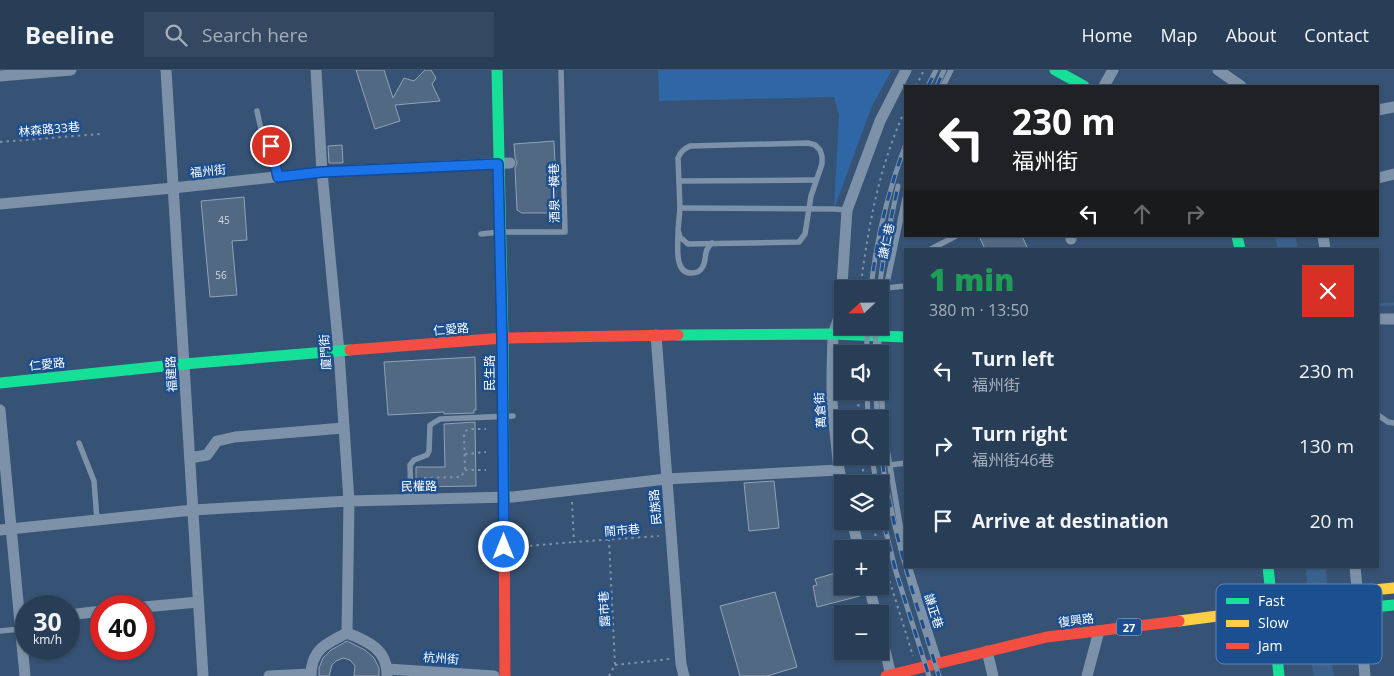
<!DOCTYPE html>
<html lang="en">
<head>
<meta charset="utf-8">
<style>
	body { margin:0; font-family:"Open Sans","Noto Sans TC",sans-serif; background:#344961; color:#f1f3f6; height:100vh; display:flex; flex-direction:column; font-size:19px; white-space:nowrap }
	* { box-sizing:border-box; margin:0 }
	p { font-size:16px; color:#a5aeba }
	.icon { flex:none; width:28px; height:28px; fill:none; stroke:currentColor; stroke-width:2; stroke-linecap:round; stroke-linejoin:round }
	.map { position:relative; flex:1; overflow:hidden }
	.drawer { position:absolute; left:904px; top:178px; width:475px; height:320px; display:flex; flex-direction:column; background:#283e57; border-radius:0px; box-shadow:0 1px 4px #0004,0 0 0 1px #44576d }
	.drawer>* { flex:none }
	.guide { position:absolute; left:904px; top:15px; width:475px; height:152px; border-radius:0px; box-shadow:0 1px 4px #0004,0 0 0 1px #44576d; background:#202124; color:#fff; overflow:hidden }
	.needle { width:32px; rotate:248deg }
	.fabs { position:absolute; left:834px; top:210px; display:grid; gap:10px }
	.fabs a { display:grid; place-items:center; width:55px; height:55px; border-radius:0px; background:#283e57; box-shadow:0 1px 4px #0004,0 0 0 1px #44576d; font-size:25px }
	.speed { position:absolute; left:15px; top:525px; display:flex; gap:10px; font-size:25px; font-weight:700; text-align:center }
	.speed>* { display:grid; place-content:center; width:65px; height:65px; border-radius:50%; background:#283e57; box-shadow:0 1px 4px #0004,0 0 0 1px #44576d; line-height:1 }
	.speed small { font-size:12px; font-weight:400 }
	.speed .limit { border:8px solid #d22; background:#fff; color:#111 }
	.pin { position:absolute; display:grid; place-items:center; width:42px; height:42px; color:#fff; margin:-21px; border:2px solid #fff; border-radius:50%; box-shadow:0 1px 5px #0007 }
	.me { position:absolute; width:55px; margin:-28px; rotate:0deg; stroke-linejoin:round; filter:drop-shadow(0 0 4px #0008) }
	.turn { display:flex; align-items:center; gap:18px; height:105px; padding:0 25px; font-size:22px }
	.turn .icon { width:65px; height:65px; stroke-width:2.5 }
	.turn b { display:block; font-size:35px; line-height:42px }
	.lanes { display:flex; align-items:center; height:48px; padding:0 25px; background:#0003; justify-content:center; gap:25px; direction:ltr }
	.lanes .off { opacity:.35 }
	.round { display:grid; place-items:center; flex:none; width:52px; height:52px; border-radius:0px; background:#344961 }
	.headline { display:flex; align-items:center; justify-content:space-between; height:85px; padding:0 25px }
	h1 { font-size:30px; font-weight:800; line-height:38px; color:#1e9e55 }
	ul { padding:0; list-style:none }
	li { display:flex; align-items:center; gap:15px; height:75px; padding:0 25px }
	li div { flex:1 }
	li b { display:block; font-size:19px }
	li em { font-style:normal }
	header { display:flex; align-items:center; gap:30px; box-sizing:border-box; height:70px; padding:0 25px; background:#283e57; border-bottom:1px solid #44576d }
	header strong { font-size:24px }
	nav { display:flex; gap:28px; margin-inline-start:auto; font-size:18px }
	.search { width:350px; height:45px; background:#344961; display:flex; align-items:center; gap:12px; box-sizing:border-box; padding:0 18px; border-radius:0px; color:#a5aeba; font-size:19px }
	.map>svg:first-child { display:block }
</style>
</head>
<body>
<header>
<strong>Beeline</strong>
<div class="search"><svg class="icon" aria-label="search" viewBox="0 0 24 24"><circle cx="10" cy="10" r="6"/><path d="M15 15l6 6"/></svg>Search here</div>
<nav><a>Home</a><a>Map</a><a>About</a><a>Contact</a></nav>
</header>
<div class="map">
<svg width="1394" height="606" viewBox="0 0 1394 606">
	<rect width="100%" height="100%" fill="#365274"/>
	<path fill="#2f66a5" d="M658 0H892L872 36 834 139 839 45 834 27 659 31Z"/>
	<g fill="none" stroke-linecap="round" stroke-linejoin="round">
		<path stroke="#3b618d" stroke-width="3" d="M1378 235 1394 234"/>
		<g stroke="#3b618d" stroke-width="20">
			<path d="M1285 166 1288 179"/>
			<path d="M1316 496 1321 590 1324 606"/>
		</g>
	</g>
	<g fill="#526984" stroke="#92a2b6">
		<path d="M356 0H384L393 28 404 8 414 11 425 0H431L436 8 432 14 440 31 395 35 400 51 375 59Z"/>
		<path d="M554 71 557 137 550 143H522L517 140 515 98 517 93 515 87 514 74Z"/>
		<path d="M342 75 343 93H329L328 76Z"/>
		<path d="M244 127 247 170 232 171 237 225 210 227 201 131Z"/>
		<path d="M979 166H1022L1028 179H985Z"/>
		<path d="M475 287 476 340H474V343L444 344V342L388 345 384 292Z"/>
		<path d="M475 352 476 416 416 417V397H445L444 354Z"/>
		<path d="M774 411 779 458 749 461 744 413Z"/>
		<path d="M842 501V516H857L860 526 817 537 813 516 817 515 815 509Z"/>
		<path d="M775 522 797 597 767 606H740L720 536Z"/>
		<path d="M347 571 365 580 374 588 379 598V606H354L355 596 350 590 343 588 336 591 332 595 329 606H319V598L323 588 331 580Z"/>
	</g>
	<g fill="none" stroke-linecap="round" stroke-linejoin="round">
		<g stroke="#7d92a8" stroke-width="2" stroke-dasharray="2.5 4" stroke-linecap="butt">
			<path d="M916 16 924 0"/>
			<path d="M0 72 100 64"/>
			<path d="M860 219C869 154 878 100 905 40"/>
			<path d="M857 279V284"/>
			<path d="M858 321 859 349"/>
			<path d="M465 384 486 382"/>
			<path d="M861 386 865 414"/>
			<path d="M465 400H486"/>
			<path d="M425 409V419"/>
			<path d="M420 417V408L461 407 465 400 464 364 465 361 471 359H486"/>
			<path d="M572 432 574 472 659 466"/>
			<path d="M872 451 879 479"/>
			<path d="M517 477 574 472"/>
			<path d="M880 480 913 586"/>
			<path d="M615 595 670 589"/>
			<path d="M609 606 615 595 609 470"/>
		</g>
		<g stroke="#7d92a8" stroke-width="5.5">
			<path d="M943 16 951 0"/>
			<path d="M257 41 265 78 271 76 278 107"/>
			<path d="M808 73 815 75 820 80 822 86V94L811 126 805 164 799 172 688 174 680 167 678 160 680 138 678 88C681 81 684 79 690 76Z"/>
			<path d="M679 111 816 110"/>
			<path d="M680 138 834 139 847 140"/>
			<path d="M481 164 500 162H565L561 0"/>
			<path d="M678 164C678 176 674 204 692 203 696 203 700 201 702 198 708 189 702 182 712 173"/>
			<path d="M931 179 956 166"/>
			<path d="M886 218 905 216"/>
			<path d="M880 256 886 218 905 128"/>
			<path d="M878 266 880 284"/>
			<path d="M880 289 883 356 905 484"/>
			<path d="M1378 345 1388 352 1394 353"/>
			<path d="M79 373 94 411 97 450"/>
			<path d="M890 395 905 393"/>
			<path d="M411 429 410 395 414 390 427 385 429 381 430 355 440 349 513 346"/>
			<path d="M909 496 939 591"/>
			<path d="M0 561 20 559"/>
		</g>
		<g stroke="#7d92a8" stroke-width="11">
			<path d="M166 0 203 606"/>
			<path d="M316 0 322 102 339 282 349 431 347 563"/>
			<path d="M1218 0 1241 16"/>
			<path d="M0 6 71 0"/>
			<path d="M1104 16 1113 0"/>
			<path d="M1378 40 1394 37"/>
			<path d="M1378 108 1394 104"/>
			<path d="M0 134 173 118 322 102 510 93"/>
			<path d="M1071 166V169"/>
			<path d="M1323 166 1325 179"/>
			<path d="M1378 249H1394"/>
			<path d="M656 265 681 594 684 606"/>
			<path d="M0 340 25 606"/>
			<path d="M190 388 207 385 217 371 235 367 343 358"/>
			<path d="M843 414 839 400 832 333V303L833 264 840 245 847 140 880 51 906 0"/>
			<path d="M852 451 859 479"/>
			<path d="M0 460 193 440 349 431 513 427 666 409 839 400"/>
			<path d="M1355 496 1365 606"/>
			<path d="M869 516 876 544"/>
			<path d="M144 537 198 532"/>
			<path d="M69 545 101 541"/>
			<path d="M880 560 891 605"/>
			<path d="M987 581 993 606"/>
			<path d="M387 599 494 606"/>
			<path d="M269 606 310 604"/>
			<path d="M311 606C311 580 326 573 347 563 368 571 388 580 387 606"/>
			<path d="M1087 606 1099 561"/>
		</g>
		<g stroke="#16e098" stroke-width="11">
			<path d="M497 0 503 268 504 432"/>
			<path d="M1055 0 1084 16"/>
			<path d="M1237 166 1240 179"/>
			<path d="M678 265 833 264 905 267"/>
			<path d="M0 313 184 294 350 280"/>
			<path d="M1268 496 1279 606"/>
			<path d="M1272 539 1301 544 1394 535"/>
		</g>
		<path stroke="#ffcf43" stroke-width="11" d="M1179 551 1272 539 1298 527 1394 518"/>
		<g stroke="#f24e42" stroke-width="11">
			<path d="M350 280 503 268 678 265"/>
			<path d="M504 432 505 606"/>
			<path d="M886 606 1047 567 1179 551"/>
		</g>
		<g stroke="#7e92a7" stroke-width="5">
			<g id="rail">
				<path d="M928 16 936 0"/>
				<path d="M937 16 944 0"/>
				<path d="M871 219C876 170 888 122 905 76"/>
				<path d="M879 219 886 172 898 116"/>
				<path d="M866 284 868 256"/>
				<path d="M875 284 876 256"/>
				<path d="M867 321 868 349"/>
				<path d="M876 321 877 349"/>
				<path d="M880 375C890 455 915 530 939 606"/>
				<path d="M872 386 876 414"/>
				<path d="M880 438 896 502 929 606"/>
			</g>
		</g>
		<use href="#rail" stroke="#1b4f8f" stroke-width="3" stroke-dasharray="9" stroke-linecap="butt"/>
	</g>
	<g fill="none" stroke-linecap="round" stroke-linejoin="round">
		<g stroke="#114b97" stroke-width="12">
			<path id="route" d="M271 76 278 107 322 102 498 94 502 268 504 477"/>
		</g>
		<use href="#route" stroke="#1a73e8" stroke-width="9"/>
	</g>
	<g text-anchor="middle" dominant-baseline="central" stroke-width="5" stroke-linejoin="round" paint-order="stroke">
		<g font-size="10" fill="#d4dae0">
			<text x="224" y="150">45</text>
			<text x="221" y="205">56</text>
		</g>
		<rect fill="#1b4f8f" stroke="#bbcadd" stroke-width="1" x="1116.5" y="548.5" width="25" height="17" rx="4"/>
		<g font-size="11" font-weight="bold" fill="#fff">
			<text x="1129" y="557">27</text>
		</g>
		<g font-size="12" fill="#fff" stroke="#1b4f8f">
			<text transform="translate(49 59) rotate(-5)">林森路33巷</text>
			<text transform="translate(208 101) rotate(-6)">福州街</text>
			<text transform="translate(554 123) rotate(-91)">酒泉一橫巷</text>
			<text transform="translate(886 171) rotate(-78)">謙仁巷</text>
			<text transform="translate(451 259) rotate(-5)">仁愛路</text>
			<text transform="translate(325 282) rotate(-94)">廈門街</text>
			<text transform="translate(47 294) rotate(-6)">仁愛路</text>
			<text transform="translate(489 303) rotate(-90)">民生路</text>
			<text transform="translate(171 304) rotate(-93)">福建路</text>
			<text transform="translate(820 340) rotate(-94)">萬倉街</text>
			<text transform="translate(419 416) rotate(-1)">民權路</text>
			<text transform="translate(655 437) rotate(-95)">民族路</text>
			<text transform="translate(622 460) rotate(-5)">鬧市巷</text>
			<text transform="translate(604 539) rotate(-93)">露市巷</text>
			<text transform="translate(934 541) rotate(72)">謙正巷</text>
			<text transform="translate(1076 550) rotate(-7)">復興路</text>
			<text transform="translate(441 588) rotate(4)">杭州街</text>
		</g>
	</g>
	<rect x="1216" y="514" width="166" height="80" rx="8" fill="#1b4f8f" stroke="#5f84b1" stroke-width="1"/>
	<rect x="1226" y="528" width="23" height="6" fill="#16e098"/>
	<rect x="1226" y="550" width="23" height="7" fill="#ffcf43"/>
	<rect x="1226" y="573" width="23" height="6" fill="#f24e42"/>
	<g font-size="14" fill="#fff">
		<text x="1258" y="536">Fast</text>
		<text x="1258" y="558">Slow</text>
		<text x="1258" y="581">Jam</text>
	</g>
</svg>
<div class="fabs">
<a><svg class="needle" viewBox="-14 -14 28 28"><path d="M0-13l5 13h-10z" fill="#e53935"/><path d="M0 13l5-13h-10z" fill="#a5aeba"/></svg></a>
<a><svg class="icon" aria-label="sound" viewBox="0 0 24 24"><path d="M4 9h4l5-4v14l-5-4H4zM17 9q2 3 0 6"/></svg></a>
<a><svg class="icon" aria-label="search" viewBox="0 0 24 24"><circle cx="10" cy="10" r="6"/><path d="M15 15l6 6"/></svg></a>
<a><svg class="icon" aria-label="layers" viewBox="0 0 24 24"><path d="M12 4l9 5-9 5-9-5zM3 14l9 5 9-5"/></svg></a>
<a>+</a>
<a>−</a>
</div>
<div class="speed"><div>30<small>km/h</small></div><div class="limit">40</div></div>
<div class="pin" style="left:271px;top:76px;background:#d93025"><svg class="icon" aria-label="arrive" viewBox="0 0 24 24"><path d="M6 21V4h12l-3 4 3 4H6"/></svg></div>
<svg class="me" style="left:504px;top:477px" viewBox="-20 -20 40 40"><circle r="17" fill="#1a73e8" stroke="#fff" stroke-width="3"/><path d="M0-11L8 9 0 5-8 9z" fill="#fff"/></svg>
<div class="guide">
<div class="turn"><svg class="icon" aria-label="left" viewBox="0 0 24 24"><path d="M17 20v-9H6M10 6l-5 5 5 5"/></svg><div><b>230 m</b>福州街</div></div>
<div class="lanes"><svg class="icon" aria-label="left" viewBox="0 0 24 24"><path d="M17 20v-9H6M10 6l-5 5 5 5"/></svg><svg class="icon off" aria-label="ahead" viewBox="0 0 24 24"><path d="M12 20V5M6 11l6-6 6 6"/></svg><svg class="icon off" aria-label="right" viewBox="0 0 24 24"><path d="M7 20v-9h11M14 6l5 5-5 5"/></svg></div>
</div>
<section class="drawer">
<div class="headline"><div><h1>1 min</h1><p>380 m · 13:50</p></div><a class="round" style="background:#d93025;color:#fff"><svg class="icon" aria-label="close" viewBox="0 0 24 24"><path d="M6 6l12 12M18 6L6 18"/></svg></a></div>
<ul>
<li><svg class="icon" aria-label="left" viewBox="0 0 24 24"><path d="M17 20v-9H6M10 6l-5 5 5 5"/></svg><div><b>Turn left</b><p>福州街</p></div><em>230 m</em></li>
<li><svg class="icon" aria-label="right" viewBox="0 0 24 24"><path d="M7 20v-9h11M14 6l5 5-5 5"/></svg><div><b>Turn right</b><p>福州街46巷</p></div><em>130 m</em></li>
<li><svg class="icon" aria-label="arrive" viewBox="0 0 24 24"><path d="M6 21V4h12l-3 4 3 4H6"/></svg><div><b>Arrive at destination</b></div><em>20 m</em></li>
</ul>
</section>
</div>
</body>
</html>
